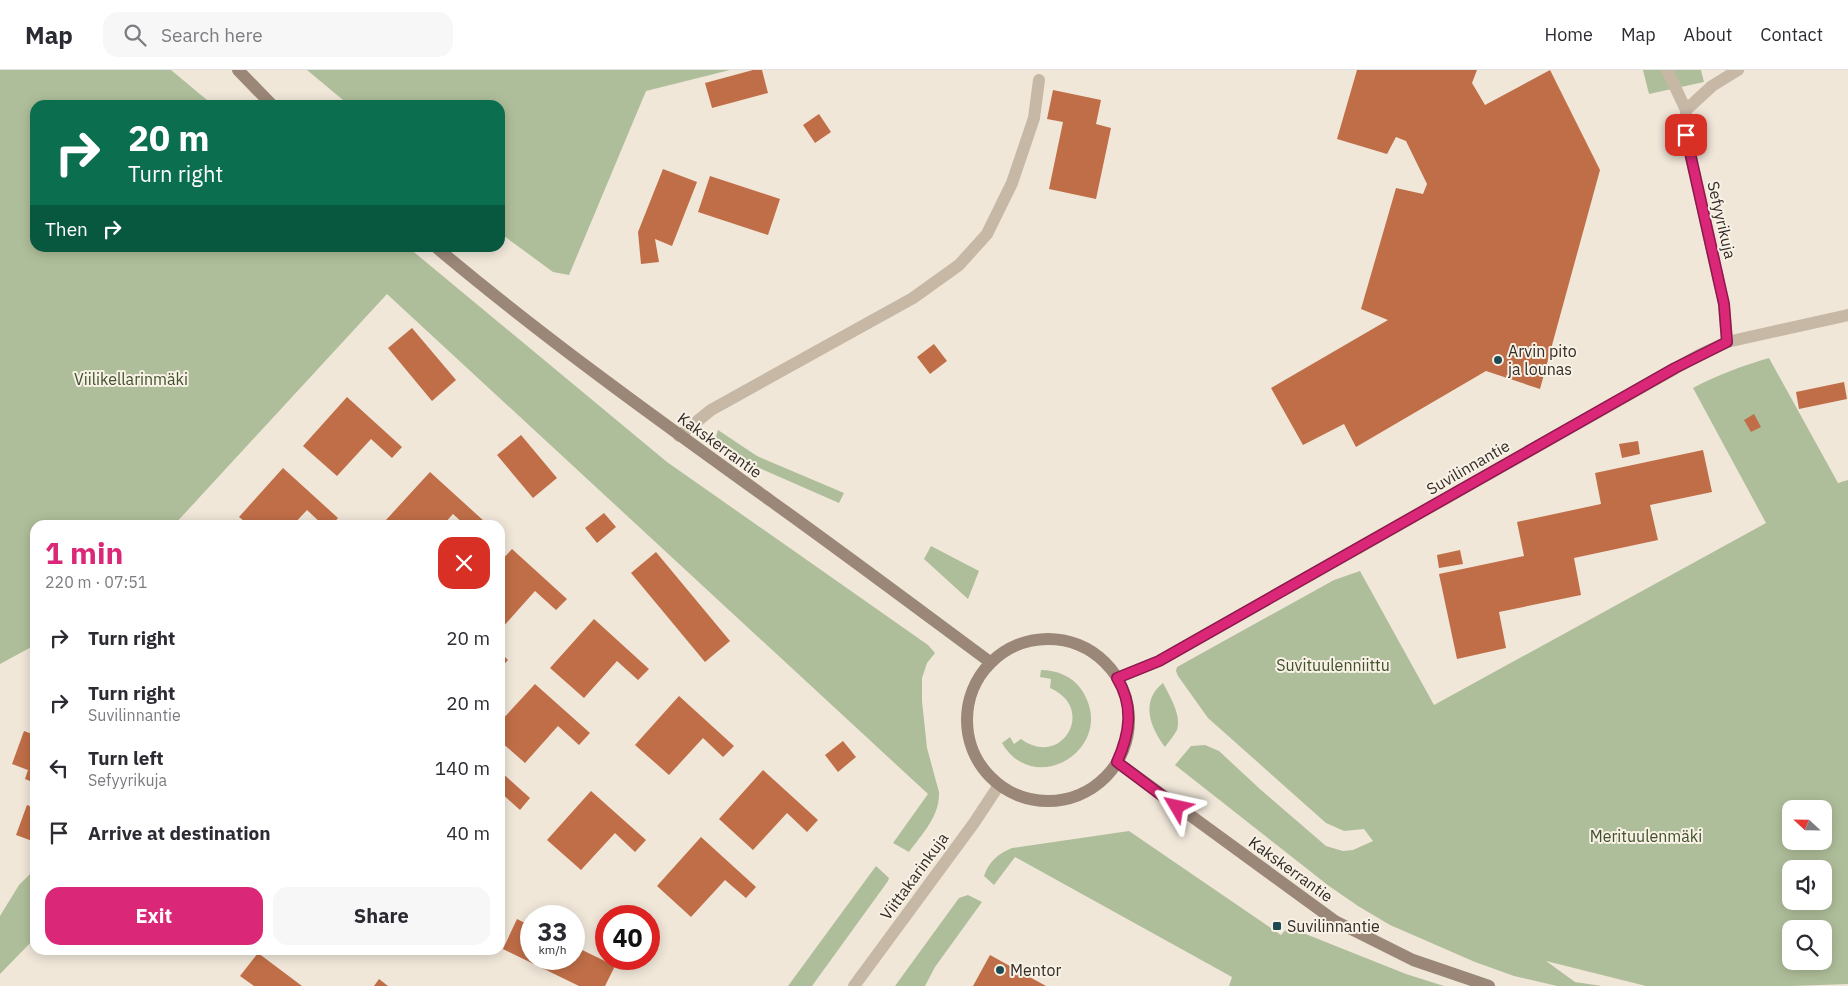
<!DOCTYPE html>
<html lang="en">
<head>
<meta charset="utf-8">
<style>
	body { margin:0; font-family:"IBM Plex Sans",sans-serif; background:#f7f7f7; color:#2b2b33; height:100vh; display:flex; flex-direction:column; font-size:19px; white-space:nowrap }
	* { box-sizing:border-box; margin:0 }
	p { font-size:16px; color:#7c7c81 }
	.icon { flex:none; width:28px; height:28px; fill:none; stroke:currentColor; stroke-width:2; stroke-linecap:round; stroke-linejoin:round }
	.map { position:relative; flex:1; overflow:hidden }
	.panel { position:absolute; left:30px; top:450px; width:475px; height:435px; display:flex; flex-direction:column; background:#fff; border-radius:15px; box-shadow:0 2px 12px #0003 }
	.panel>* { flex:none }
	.top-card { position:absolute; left:30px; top:30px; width:475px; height:152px; border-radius:15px; box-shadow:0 2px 12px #0003; background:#0b6e4f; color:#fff; overflow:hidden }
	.needle { width:32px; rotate:292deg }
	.fabs { position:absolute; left:1782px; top:730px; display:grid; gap:10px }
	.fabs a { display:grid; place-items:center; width:50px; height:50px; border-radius:10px; background:#fff; box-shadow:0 2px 12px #0003; font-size:25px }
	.speed { position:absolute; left:520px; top:835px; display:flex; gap:10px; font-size:25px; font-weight:700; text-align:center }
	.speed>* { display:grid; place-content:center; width:65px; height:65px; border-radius:50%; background:#fff; box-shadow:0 2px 12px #0003; line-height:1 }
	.speed small { font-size:12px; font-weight:400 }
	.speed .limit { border:8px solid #d22; background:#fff; color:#111 }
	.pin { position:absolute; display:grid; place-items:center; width:42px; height:42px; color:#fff; margin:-21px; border-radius:10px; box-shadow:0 2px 8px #0006 }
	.me { position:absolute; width:55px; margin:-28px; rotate:306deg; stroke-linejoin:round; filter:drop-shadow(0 0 4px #0008) }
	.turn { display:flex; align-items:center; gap:18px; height:105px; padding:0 15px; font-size:22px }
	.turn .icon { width:65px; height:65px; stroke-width:2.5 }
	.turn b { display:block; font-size:35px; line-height:42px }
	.then { display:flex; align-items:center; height:48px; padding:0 15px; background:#0003; gap:10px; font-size:19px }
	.round { display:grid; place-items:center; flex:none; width:52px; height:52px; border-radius:15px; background:#f7f7f7 }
	.summary { display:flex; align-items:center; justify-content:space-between; height:85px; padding:0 15px }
	h1 { font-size:30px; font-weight:800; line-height:38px; color:#db2777 }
	.action { display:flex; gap:10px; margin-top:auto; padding:10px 15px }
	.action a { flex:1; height:58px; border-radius:15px; background:#db2777; color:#fff; font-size:20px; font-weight:800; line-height:58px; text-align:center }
	.action a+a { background:#f7f7f7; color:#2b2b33 }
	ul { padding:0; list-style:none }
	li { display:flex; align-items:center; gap:15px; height:65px; padding:0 15px }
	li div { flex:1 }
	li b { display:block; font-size:19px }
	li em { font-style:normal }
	header { display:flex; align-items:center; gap:30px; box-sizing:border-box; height:70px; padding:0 25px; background:#fff; border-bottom:1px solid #e1e1e2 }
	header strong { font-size:24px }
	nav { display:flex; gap:28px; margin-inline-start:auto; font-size:18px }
	.search { width:350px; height:45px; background:#f7f7f7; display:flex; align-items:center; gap:12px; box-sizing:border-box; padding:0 18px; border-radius:15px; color:#7c7c81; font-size:19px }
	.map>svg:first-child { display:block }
</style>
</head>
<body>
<header>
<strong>Map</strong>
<div class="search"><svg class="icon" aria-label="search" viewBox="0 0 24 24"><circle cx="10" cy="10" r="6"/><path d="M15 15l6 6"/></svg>Search here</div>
<nav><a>Home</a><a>Map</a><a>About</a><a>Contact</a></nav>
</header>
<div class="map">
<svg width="1848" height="916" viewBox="0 0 1848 916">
	<rect width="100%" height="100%" fill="#f0e7d9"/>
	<g fill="#afbe9a" fill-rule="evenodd">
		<path d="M0 0H171L213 35H35V178H409L667 392 928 575 935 583 927 593 922 608V631L927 678 939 722C940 746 922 764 909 782L893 773 928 724 387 224 174 455H35V575L0 594Z"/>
		<path d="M307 0H730L646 21 569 205 553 202 500 163V35H349Z"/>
		<path d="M1643 0H1701L1704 12 1649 24Z"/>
		<path d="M1769 288 1838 413 1848 410V914L1793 916H1646L1546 891 1575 912 1602 916H1557L1514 906 1475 892 1390 855 1358 836 1329 816 1175 695 1191 676 1205 675 1219 681 1261 720 1326 776 1343 781 1353 780 1373 771 1364 759 1344 761 1326 753 1208 648 1178 606 1176 601 1177 597 1334 510 1360 501 1434 635 1766 453 1693 318C1717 305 1742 296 1769 288ZM1791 739H1824V771H1791ZM1791 799H1824V831H1791ZM1791 859H1824V891H1791Z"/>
		<path d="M718 360 757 386 844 423 839 433 757 397 714 373Z"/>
		<path d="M931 476 979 501 968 529 924 489Z"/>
		<path d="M1041 600C1056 600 1072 606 1081 619 1120 676 1035 730 1002 673L1010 667 1014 674 1021 669C1062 699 1097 638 1050 618L1051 609 1040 607Z"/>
		<path d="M1163 613C1169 625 1182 645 1177 660 1174 666 1169 671 1165 677 1150 657 1140 631 1163 613Z"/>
		<path d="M1129 761 1281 865 1288 857 1406 904 1444 916H1229L1232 907 1015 787 994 815 984 806C989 791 998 784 1012 778Z"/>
		<path d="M876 796 889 808 888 811 812 916H788Z"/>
		<path d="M35 799V868L0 904V846L19 815Z"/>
		<path d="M968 825 982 832 935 897 925 916H895L959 828Z"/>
	</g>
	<g fill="#c06e47">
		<path d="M753 0H762L768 23 712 38 705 13Z"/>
		<path d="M1357 0H1477L1472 13 1485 35 1550 0 1600 100 1540 319 1486 301 1356 377 1344 354 1303 375 1271 318 1388 250 1361 239 1396 118 1423 124 1427 114 1406 71 1396 67 1387 84 1337 69Z"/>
		<path d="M1053 20 1101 30 1096 54 1111 58 1096 129 1049 119 1063 52 1047 49Z"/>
		<path d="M819 44 831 62 815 73 803 55Z"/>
		<path d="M663 99 697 112 672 176 655 169 659 192 641 194 638 162Z"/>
		<path d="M710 106 780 129 768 165 698 142Z"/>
		<path d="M412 258 456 310 432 331 388 278Z"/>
		<path d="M934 274 947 291 930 304 917 287Z"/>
		<path d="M1844 312 1847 329 1799 339 1796 322Z"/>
		<path d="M347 327 402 377 392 388 371 369 337 406 303 376Z"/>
		<path d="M1754 344 1761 357 1751 362 1744 350Z"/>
		<path d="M521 365 557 408 533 428 497 385Z"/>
		<path d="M1638 371 1640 384 1622 388 1619 374Z"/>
		<path d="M1703 380 1712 422 1650 435 1658 470 1574 488 1581 525 1499 542 1506 578 1457 589 1439 504 1524 486 1517 452 1601 434 1595 403Z"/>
		<path d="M283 398 338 448 332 455H323L307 440 293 455H249L239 447Z"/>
		<path d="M430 402 485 452 482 455H465L453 444 443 455H391L386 450Z"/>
		<path d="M604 443 616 457 597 473 585 458Z"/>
		<path d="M512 479 567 529 556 540 535 521 502 558 500 556V492Z"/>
		<path d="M1460 480 1463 494 1439 498 1437 485Z"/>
		<path d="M656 482 730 571 705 592 631 503Z"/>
		<path d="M594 549 649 599 638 610 617 591 584 628 550 598Z"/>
		<path d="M500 582 508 590 500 599Z"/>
		<path d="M535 614 590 663 579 675 558 656 525 693 500 671V652Z"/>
		<path d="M679 626 734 676 723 687 703 668 669 705 635 675Z"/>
		<path d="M24 661 35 665V713L25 709 28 700 12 694Z"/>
		<path d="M843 671 856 687 838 702 825 685Z"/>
		<path d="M763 700 818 750 807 762 787 743 753 780 719 749Z"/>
		<path d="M500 701 530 728 520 740 500 722Z"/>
		<path d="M591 721 646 770 635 782 615 763 581 800 547 770Z"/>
		<path d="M27 735 35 738V772L16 765Z"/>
		<path d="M701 767 756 817 746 828 725 810 691 847 657 816Z"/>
		<path d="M517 849 531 856V889H574V876L615 896 605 916H579L503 879Z"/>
		<path d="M258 883 302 916H254L240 906Z"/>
		<path d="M990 885 1046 916H973Z"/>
		<path d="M379 909 388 916H374Z"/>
	</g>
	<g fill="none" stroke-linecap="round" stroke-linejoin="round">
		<g stroke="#c7b8a6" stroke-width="12">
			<path d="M1667 0 1686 40"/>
			<path d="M679 366 711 340 913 228 959 195 987 164 1012 113 1034 48 1039 10"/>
		</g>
		<g stroke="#c7b8a6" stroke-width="12">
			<path d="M1727 272 1724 234 1686 65V40L1712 16 1738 0"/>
			<path d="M1117 608 1159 591 1699 285 1727 272 1848 245"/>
			<path d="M854 916 974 753 999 715"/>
		</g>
		<g stroke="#9b8778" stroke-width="12">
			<path d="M238 0 272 35"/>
			<path d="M437 178C544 268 657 349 771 431 845 484 917 538 990 592"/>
			<circle cx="1048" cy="650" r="81"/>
			<path d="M1117 692 1335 851 1413 890 1489 916"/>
		</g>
	</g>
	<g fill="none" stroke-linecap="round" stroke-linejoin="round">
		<g stroke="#8e194d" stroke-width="12">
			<path id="route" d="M1177 737 1117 692C1130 663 1134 636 1117 608L1159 591 1675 298 1727 272 1724 234 1686 65"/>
		</g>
		<use href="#route" stroke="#db2777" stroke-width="9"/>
	</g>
	<g fill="#1e4b53" stroke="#f8f1e5" stroke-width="2">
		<circle cx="1498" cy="290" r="5"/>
		<rect x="1272" y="851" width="10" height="10" rx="2.5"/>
		<circle cx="1000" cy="900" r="5"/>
	</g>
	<g text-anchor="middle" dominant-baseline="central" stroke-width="4" stroke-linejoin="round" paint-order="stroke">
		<g font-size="16" fill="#342c27" stroke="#f8f1e5">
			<text transform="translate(1722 150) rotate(77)">Sefyyrikuja</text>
			<text transform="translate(720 375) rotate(36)">Kakskerrantie</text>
			<text transform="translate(1468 397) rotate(-30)">Suvilinnantie</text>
			<text transform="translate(1291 799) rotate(36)">Kakskerrantie</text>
			<text transform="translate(914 806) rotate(-54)">Viittakarinkuja</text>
		</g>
		<g font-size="16" fill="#342c27" stroke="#f8f1e5" text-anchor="start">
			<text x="1508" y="281">Arvin pito<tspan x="1508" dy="18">ja lounas</tspan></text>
			<text x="1287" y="856">Suvilinnantie</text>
			<text x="1010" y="900">Mentor</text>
		</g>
		<g font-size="16" fill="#40512b" stroke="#f8f1e5">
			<text x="131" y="309">Viilikellarinmäki</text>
			<text x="1333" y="595">Suvituulenniittu</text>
			<text x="1646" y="766">Merituulenmäki</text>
		</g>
	</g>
</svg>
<div class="fabs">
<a><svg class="needle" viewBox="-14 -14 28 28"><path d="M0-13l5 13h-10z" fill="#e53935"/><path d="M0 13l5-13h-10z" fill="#7c7c81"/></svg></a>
<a><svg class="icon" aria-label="sound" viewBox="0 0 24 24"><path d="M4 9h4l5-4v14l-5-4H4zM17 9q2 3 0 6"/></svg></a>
<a><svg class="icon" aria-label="search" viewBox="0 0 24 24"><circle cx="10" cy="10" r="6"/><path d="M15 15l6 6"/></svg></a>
</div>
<div class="speed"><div>33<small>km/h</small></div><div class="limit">40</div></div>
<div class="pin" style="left:1686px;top:65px;background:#d93025"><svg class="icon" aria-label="arrive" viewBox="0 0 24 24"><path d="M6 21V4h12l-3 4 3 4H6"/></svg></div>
<svg class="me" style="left:1177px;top:737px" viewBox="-20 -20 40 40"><path d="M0-17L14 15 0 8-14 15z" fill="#db2777" stroke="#fff" stroke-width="4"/></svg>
<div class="top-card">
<div class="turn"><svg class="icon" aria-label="right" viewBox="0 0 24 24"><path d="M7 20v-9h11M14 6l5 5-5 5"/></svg><div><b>20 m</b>Turn right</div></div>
<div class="then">Then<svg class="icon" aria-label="right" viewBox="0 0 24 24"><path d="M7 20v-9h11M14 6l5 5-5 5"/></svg></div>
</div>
<section class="panel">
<div class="summary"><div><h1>1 min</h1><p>220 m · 07:51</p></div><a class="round" style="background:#d93025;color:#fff"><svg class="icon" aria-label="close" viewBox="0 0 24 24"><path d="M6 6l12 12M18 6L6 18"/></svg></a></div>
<ul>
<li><svg class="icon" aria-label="right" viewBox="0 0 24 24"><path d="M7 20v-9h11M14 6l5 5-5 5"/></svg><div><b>Turn right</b></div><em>20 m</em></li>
<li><svg class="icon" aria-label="right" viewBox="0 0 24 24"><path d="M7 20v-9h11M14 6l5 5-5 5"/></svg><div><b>Turn right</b><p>Suvilinnantie</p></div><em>20 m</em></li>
<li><svg class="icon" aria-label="left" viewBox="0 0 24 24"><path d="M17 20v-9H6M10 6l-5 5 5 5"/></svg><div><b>Turn left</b><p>Sefyyrikuja</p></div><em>140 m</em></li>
<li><svg class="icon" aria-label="arrive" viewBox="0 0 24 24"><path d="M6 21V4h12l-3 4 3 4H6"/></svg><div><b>Arrive at destination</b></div><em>40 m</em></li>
</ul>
<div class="action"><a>Exit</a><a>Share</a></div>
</section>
</div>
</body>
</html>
